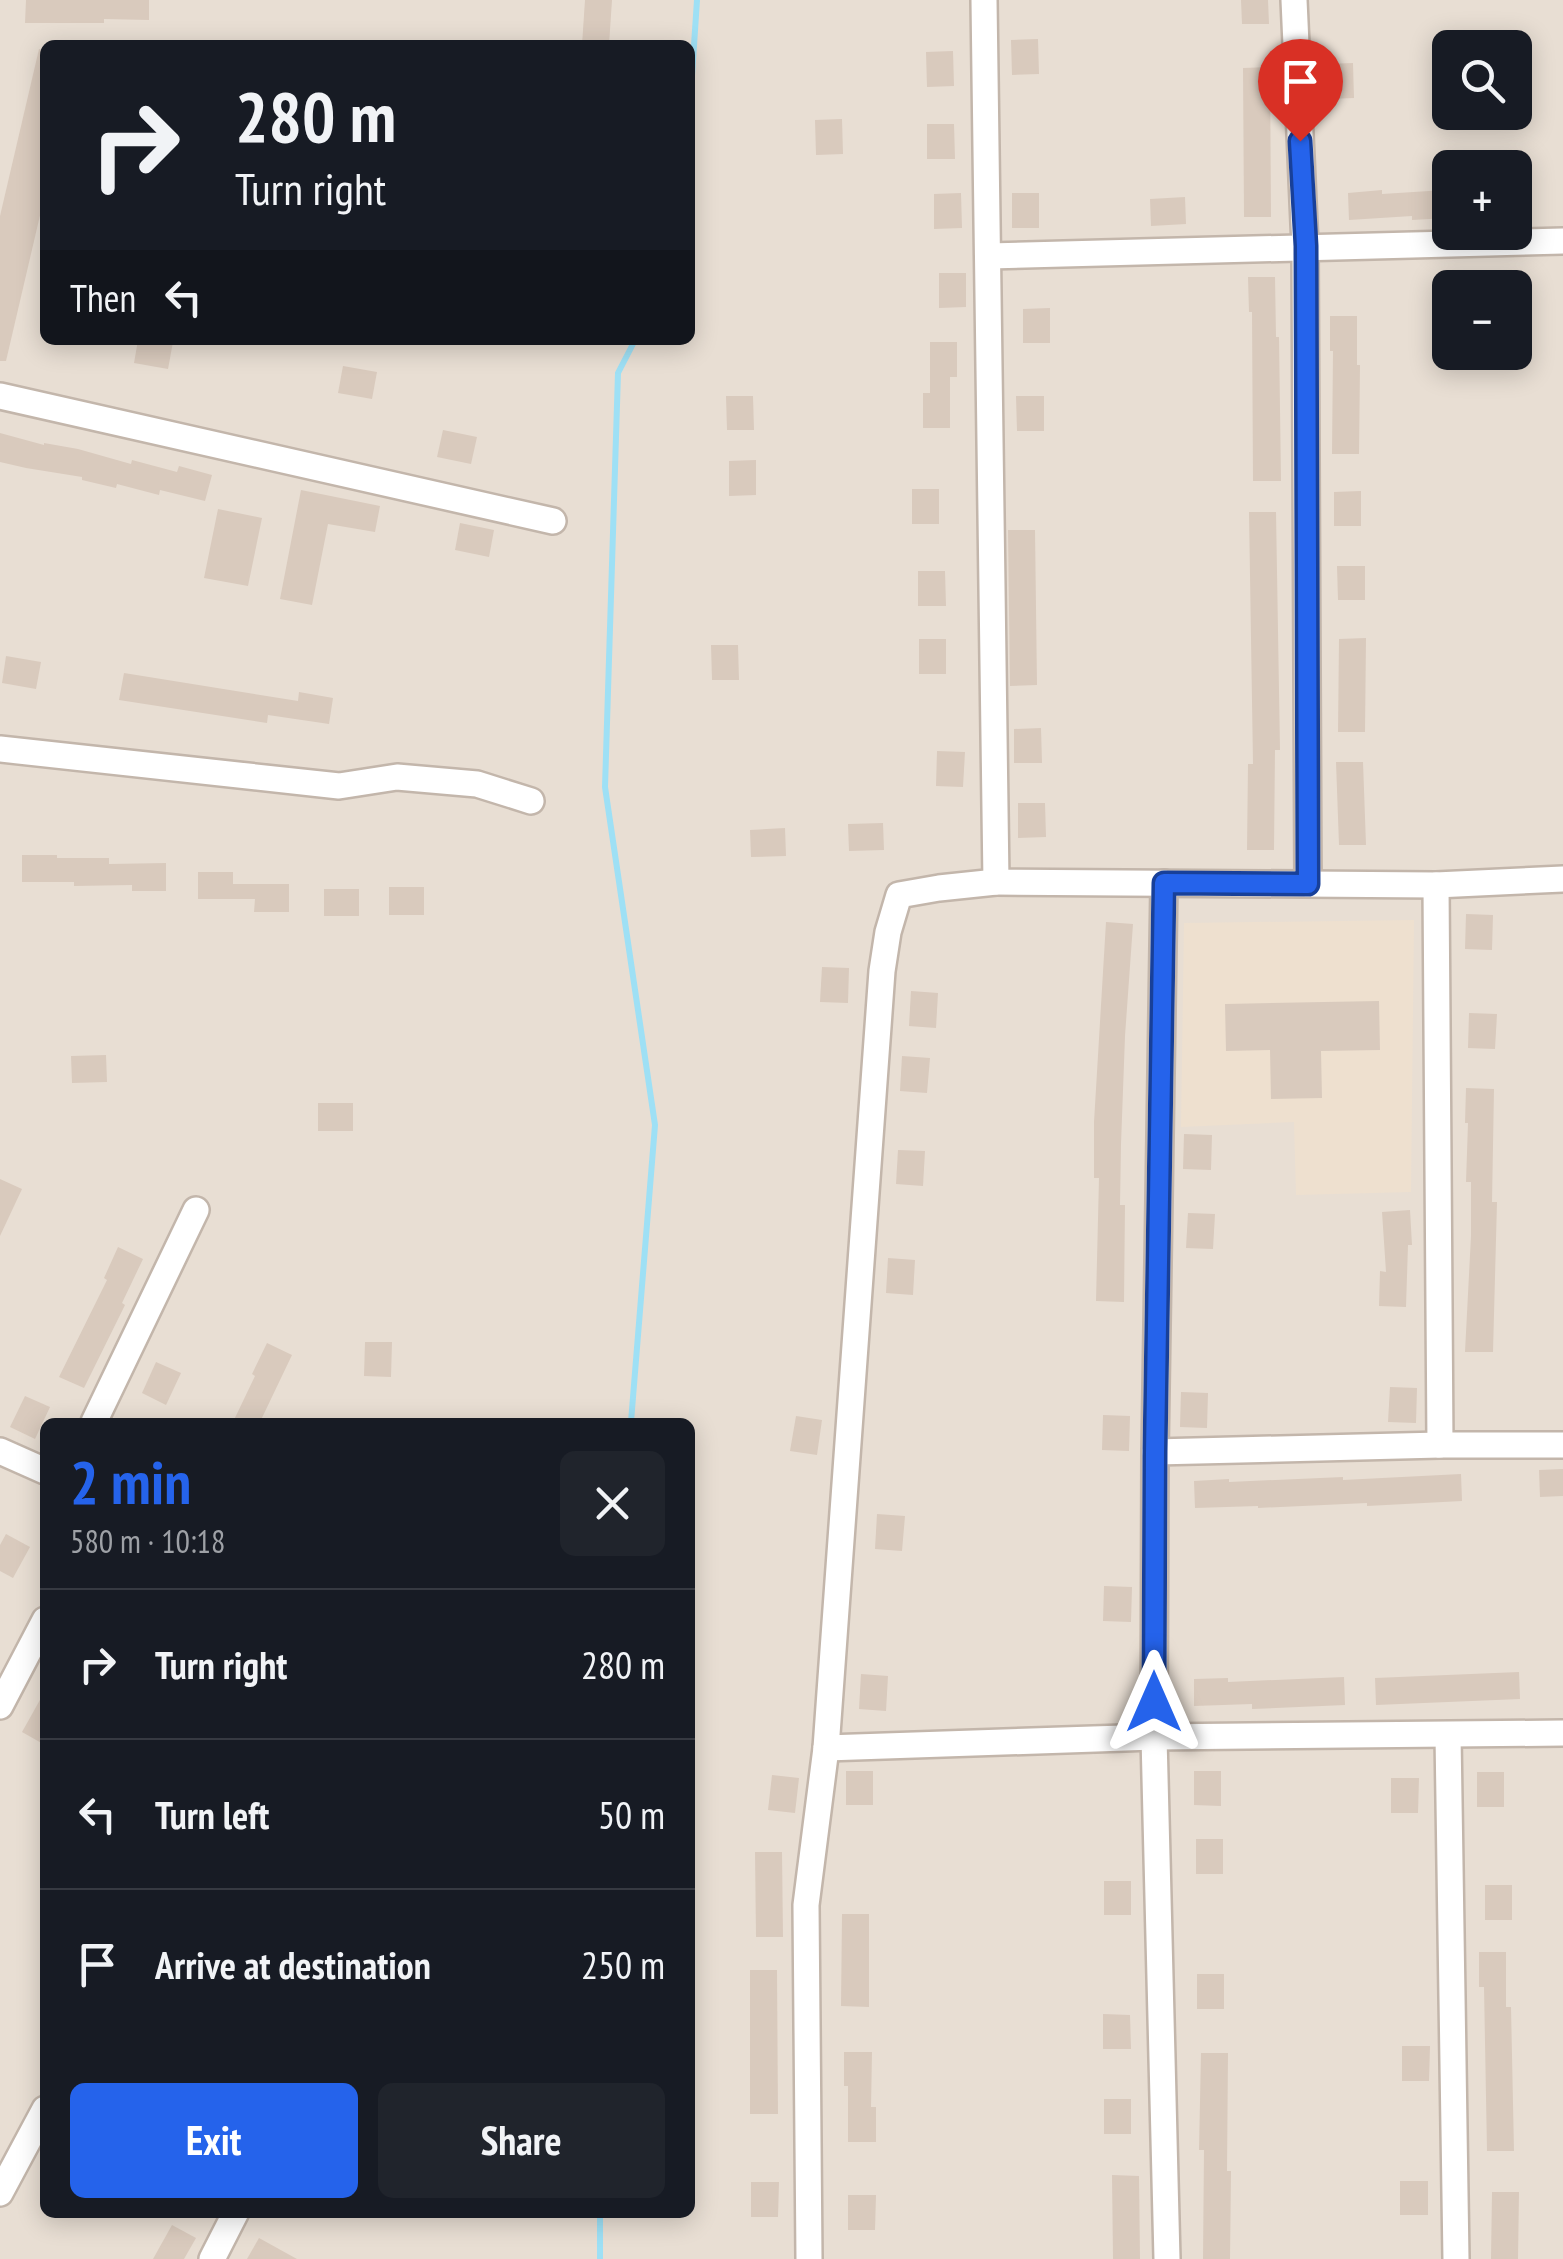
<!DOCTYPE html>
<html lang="en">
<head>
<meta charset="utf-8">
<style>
	body { margin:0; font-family:"PT Sans Narrow",sans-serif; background:#20242c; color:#f1f3f6; height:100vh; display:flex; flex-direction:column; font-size:38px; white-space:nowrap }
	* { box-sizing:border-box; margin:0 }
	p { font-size:32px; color:#9ea1a6 }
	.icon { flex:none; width:55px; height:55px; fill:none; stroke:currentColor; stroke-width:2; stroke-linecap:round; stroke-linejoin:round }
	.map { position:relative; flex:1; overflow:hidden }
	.side { position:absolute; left:40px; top:1418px; width:655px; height:800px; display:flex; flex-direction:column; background:#171b24; border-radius:15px; box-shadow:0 5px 25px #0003 }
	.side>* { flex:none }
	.hud { position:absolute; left:40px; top:40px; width:655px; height:305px; border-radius:15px; box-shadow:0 5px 25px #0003; background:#171b24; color:#f1f3f6; overflow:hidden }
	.tools { position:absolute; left:1432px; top:30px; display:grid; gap:20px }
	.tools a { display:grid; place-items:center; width:100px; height:100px; border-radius:15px; background:#171b24; box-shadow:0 5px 25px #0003; font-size:50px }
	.pin { position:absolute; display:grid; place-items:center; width:85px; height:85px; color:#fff; margin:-102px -42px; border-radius:50% 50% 50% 0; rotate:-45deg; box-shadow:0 0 10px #0007 }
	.pin .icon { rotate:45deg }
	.me { position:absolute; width:110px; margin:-55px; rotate:0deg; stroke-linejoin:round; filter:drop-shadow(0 0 8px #0008) }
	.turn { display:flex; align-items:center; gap:35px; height:210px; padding:0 30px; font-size:45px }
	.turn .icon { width:130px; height:130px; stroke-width:2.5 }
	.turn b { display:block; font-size:70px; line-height:85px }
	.then { display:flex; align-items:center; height:95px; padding:0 30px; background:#0003; gap:20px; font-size:38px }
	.round { display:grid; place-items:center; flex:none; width:105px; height:105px; border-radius:15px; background:#20242c }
	.summary { display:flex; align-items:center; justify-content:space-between; height:170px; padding:0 30px }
	h1 { font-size:60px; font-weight:800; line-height:75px; color:#2563eb }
	.button { display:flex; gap:20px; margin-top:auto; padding:20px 30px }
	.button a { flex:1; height:115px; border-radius:15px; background:#2563eb; color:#fff; font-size:40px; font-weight:800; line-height:115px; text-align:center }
	.button a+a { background:#20242c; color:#f1f3f6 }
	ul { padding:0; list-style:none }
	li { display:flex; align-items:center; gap:30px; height:150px; padding:0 30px; border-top:2px solid #363941 }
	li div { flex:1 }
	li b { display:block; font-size:38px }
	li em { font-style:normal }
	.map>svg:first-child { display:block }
</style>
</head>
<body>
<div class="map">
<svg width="1563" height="2259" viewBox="0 0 1563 2259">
	<rect width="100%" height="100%" fill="#f4ede6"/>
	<path fill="#e8ded3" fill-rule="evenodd" d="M0 0H1563V2259H0ZM45 45H690V340H45ZM1450 48H1515V112H1450ZM1450 168H1515V232H1450ZM1450 288H1515V352H1450ZM45 1422H690V2212H45Z"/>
	<path fill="#eee0cf" d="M1414 920 1411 1192 1296 1195 1294 1122 1181 1127 1184 923Z"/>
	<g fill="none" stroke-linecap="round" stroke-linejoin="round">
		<g stroke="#9ee0f5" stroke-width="6">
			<path d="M690 106 697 0"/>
			<path d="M631 1422 655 1125 605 787 618 373 635 340"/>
			<path d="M600 2212V2259"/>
		</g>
	</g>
	<g fill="#d9cabd">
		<path d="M26 0H149V20L104 19V23H25Z"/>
		<path d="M585 0H612L609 45H582Z"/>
		<path d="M1241 0H1268L1269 24H1242Z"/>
		<path d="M1038 39 1039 74 1012 75 1011 40Z"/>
		<path d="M39 49 45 50V194L6 361H0V216Z"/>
		<path d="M953 51 954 86 927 87 926 52Z"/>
		<path d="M1353 63 1354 98 1327 99 1326 64Z"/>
		<path d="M1270 67 1271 217H1244L1243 68Z"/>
		<path d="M842 119 843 154 816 155 815 120Z"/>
		<path d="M927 124H954L955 159H927Z"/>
		<path d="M1382 190V194L1445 190 1447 218 1412 220V216L1349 220 1348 193Z"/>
		<path d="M961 193 962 228 934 229V194Z"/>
		<rect x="1012" y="193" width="27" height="35"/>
		<path d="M1185 197 1186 224 1151 226 1150 199Z"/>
		<path d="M939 273H966V307L939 308Z"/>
		<path d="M1248 277H1275L1276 337H1279L1281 481H1253L1252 312H1249Z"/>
		<path d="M1050 308V343H1023V309Z"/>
		<path d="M1330 316H1357V365H1360L1359 454H1332L1333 351H1330Z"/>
		<path d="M138 340 173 342 168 369 134 363Z"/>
		<path d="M930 342H957V377H950V428H923V393H930Z"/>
		<path d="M343 366 377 372 372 399 338 393Z"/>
		<path d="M726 396H753L754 430H727Z"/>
		<path d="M1016 396H1044V431H1017Z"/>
		<path d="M443 430 477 437 471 464 437 457Z"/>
		<path d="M0 433 44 445V443L78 449 131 464 132 460 177 472 179 466 212 475 205 501 160 490 159 495 117 484 116 488 82 480V477L26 468 0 462Z"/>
		<path d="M756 460V495L729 496V461Z"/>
		<rect x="912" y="489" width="27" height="35"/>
		<path d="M301 490 380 506 375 532 328 524 312 605 280 599Z"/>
		<path d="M1361 491V526H1334V492Z"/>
		<path d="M218 509 262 518 248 586 204 578Z"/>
		<path d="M1249 512H1276L1280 750H1275L1274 850H1247L1248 764H1253Z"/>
		<path d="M460 523 494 530 489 557 455 550Z"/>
		<path d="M1008 530H1035L1037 685 1010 686Z"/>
		<path d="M1337 566H1365V600H1338Z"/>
		<path d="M918 571H945L946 606H918Z"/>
		<path d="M1366 638 1365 732H1338L1339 639Z"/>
		<rect x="919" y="639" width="27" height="35"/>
		<path d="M711 645H738L739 680H712Z"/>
		<path d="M6 656 41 662 36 689 2 683Z"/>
		<path d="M124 673 298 701 299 692 333 698 329 724 268 715 267 723 119 700Z"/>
		<path d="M1041 728 1042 763H1014V729Z"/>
		<path d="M937 751 965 752 963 787 936 786Z"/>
		<path d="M1336 762H1363L1366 845H1339Z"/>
		<path d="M1018 803H1045L1046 837 1018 838Z"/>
		<path d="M883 823 884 850 849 851 848 824Z"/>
		<path d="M785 828 786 856 751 857 750 830Z"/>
		<path d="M22 855H57V858H109V864L166 863V891H132V885L74 886V882H22Z"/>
		<path d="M198 872H233V884H289V912H254L255 899H198Z"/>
		<rect x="389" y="887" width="35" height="28"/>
		<rect x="324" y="889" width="35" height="27"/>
		<path d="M1466 914 1493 915 1492 950 1465 949Z"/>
		<path d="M1106 922 1133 924 1125 1036 1121 1144 1120 1205H1125L1124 1302 1096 1301 1099 1178H1094V1122Z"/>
		<path d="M822 967 849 968 848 1003 820 1002Z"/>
		<path d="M911 991 938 993 936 1028 909 1026Z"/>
		<path d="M1379 1001 1380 1050 1321 1051 1322 1098 1271 1099 1270 1050 1226 1051 1225 1004Z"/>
		<path d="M1469 1013 1497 1014 1495 1049 1468 1048Z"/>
		<path d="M106 1055 107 1082 72 1083 71 1056Z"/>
		<path d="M902 1056 930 1058 927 1093 900 1091Z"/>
		<path d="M1466 1088 1494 1089 1492 1202H1497L1493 1352H1465L1471 1236V1182H1466L1468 1123H1465Z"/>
		<rect x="318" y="1103" width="35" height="28"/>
		<path d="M1184 1134 1212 1135 1211 1170 1183 1169Z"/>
		<path d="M898 1150 925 1151 923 1186 896 1184Z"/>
		<path d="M0 1179 22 1189 0 1236Z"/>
		<path d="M1410 1210 1412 1245H1408L1406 1307 1379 1306 1380 1271 1386 1272 1382 1212Z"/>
		<path d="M1188 1213 1215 1214 1213 1249 1186 1248Z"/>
		<path d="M118 1247 143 1259 122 1303 125 1305 84 1388 59 1377 107 1280 104 1278Z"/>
		<path d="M888 1258 915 1260 913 1295 886 1293Z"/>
		<path d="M365 1342H392L391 1377 364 1376Z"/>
		<path d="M267 1343 292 1355 260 1422H233L255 1376 252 1374Z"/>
		<path d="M156 1362 181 1373 166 1405 142 1393Z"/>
		<path d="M1390 1387 1417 1388 1416 1423 1388 1422Z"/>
		<path d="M1181 1392 1208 1393 1207 1428 1180 1427Z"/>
		<path d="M25 1396 50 1407 35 1439 10 1427Z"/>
		<path d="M1103 1415 1130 1416 1129 1451 1102 1450Z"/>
		<path d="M796 1416 822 1420 817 1455 790 1451Z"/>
		<path d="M1563 1469V1496L1540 1497 1539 1470Z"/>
		<path d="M1461 1474 1462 1501 1367 1506V1503L1258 1508V1506L1195 1508 1194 1481 1229 1479V1482L1343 1477V1480Z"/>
		<path d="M877 1514 905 1516 902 1551 875 1549Z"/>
		<path d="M6 1534 30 1547 13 1578 0 1571V1545Z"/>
		<path d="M1104 1586 1132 1587 1131 1622 1103 1621Z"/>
		<path d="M1519 1672 1520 1699 1376 1705 1375 1678Z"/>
		<path d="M861 1674 888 1676 886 1711 859 1709Z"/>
		<path d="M1344 1677 1345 1705 1252 1709V1704L1194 1706V1679L1228 1678V1682Z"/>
		<path d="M45 1691V1745L22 1732Z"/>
		<rect x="846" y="1771" width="27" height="34"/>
		<path d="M1194 1771H1221V1806L1194 1805Z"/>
		<rect x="1477" y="1772" width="27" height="35"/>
		<path d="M772 1775 799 1778 795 1813 768 1810Z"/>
		<path d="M1391 1778H1419L1418 1813H1391Z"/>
		<rect x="1196" y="1839" width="27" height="35"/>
		<path d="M755 1852H782L783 1937H756Z"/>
		<rect x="1104" y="1881" width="27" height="34"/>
		<rect x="1485" y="1885" width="27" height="35"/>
		<path d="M842 1914H869V2007L841 2006Z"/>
		<path d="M1479 1952H1506V2007H1511L1514 2151H1487L1484 1987H1479Z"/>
		<path d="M750 1970H777L778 2114H750Z"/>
		<rect x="1197" y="1974" width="27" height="35"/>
		<path d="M1103 2014 1130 2015 1131 2049H1103Z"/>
		<path d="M1402 2046H1430L1429 2081H1402Z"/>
		<path d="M844 2052H872L871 2107H876V2142H848V2086H844Z"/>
		<path d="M1201 2053H1228L1227 2171H1231L1230 2259H1203L1204 2150H1199Z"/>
		<rect x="1104" y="2099" width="27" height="35"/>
		<path d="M1112 2175 1139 2176 1140 2259H1113Z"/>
		<rect x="1400" y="2181" width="28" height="34"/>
		<path d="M751 2182H779L778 2217H751Z"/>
		<path d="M1492 2192H1519L1518 2259H1491Z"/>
		<path d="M848 2195H876L875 2230H848Z"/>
		<path d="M172 2225 196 2238 184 2259H153Z"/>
		<path d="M259 2238 297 2259H247Z"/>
	</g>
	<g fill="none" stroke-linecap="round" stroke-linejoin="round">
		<g stroke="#c3b6ab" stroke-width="30">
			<g id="minor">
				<path d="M984 0 996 882 1436 885 1563 879"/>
				<path d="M1294 0 1305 246 1308 884"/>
				<path d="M989 256 1563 241"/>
				<path d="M0 396 553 521"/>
				<path d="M0 749 339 786 397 777 477 784 531 801"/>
				<path d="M1164 883 1155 1452 1154 1737 1167 2259"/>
				<path d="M1436 885 1440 1445"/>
				<path d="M94 1422 196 1210"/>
				<path d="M0 1451 45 1471"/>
				<path d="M1155 1452 1440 1445H1563"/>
				<path d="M0 1706 45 1620"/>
				<path d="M1448 1735 1456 2259"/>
				<path d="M826 1748 1154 1737 1563 1733"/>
				<path d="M0 2193 45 2109"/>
				<path d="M212 2259 236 2212"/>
				<path d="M809 2259 806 1905 826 1748 882 971 888 932 899 895 939 888 996 882"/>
			</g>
		</g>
		<use href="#minor" stroke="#fff" stroke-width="25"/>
	</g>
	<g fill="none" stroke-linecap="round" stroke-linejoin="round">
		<g stroke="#184099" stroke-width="25">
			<path id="route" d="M1154 1702 1155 1452 1164 883 1308 884 1306 246 1300 141"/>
		</g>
		<use href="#route" stroke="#2563eb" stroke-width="18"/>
	</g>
</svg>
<div class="tools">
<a><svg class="icon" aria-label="search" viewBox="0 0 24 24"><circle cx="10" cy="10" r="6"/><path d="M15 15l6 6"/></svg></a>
<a>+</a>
<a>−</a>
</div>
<div class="pin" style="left:1300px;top:141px;background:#d93025"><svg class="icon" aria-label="arrive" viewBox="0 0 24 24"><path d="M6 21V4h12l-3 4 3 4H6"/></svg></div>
<svg class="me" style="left:1154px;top:1702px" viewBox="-20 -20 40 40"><path d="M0-17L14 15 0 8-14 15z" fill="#2563eb" stroke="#fff" stroke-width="4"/></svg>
<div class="hud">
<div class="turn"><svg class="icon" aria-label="right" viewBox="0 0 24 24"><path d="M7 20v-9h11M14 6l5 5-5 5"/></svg><div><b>280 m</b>Turn right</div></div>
<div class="then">Then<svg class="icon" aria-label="left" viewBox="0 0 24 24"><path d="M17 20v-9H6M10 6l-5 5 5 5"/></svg></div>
</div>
<section class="side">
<div class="summary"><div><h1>2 min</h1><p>580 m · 10:18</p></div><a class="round"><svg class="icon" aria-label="close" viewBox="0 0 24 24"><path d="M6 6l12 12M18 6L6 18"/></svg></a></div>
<ul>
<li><svg class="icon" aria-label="right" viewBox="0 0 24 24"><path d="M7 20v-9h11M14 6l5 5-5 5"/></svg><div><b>Turn right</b></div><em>280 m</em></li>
<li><svg class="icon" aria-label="left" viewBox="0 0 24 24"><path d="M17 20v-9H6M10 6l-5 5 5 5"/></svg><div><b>Turn left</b></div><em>50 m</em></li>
<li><svg class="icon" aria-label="arrive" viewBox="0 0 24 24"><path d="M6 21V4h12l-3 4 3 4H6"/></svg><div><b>Arrive at destination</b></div><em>250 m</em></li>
</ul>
<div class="button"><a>Exit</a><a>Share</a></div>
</section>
</div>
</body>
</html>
